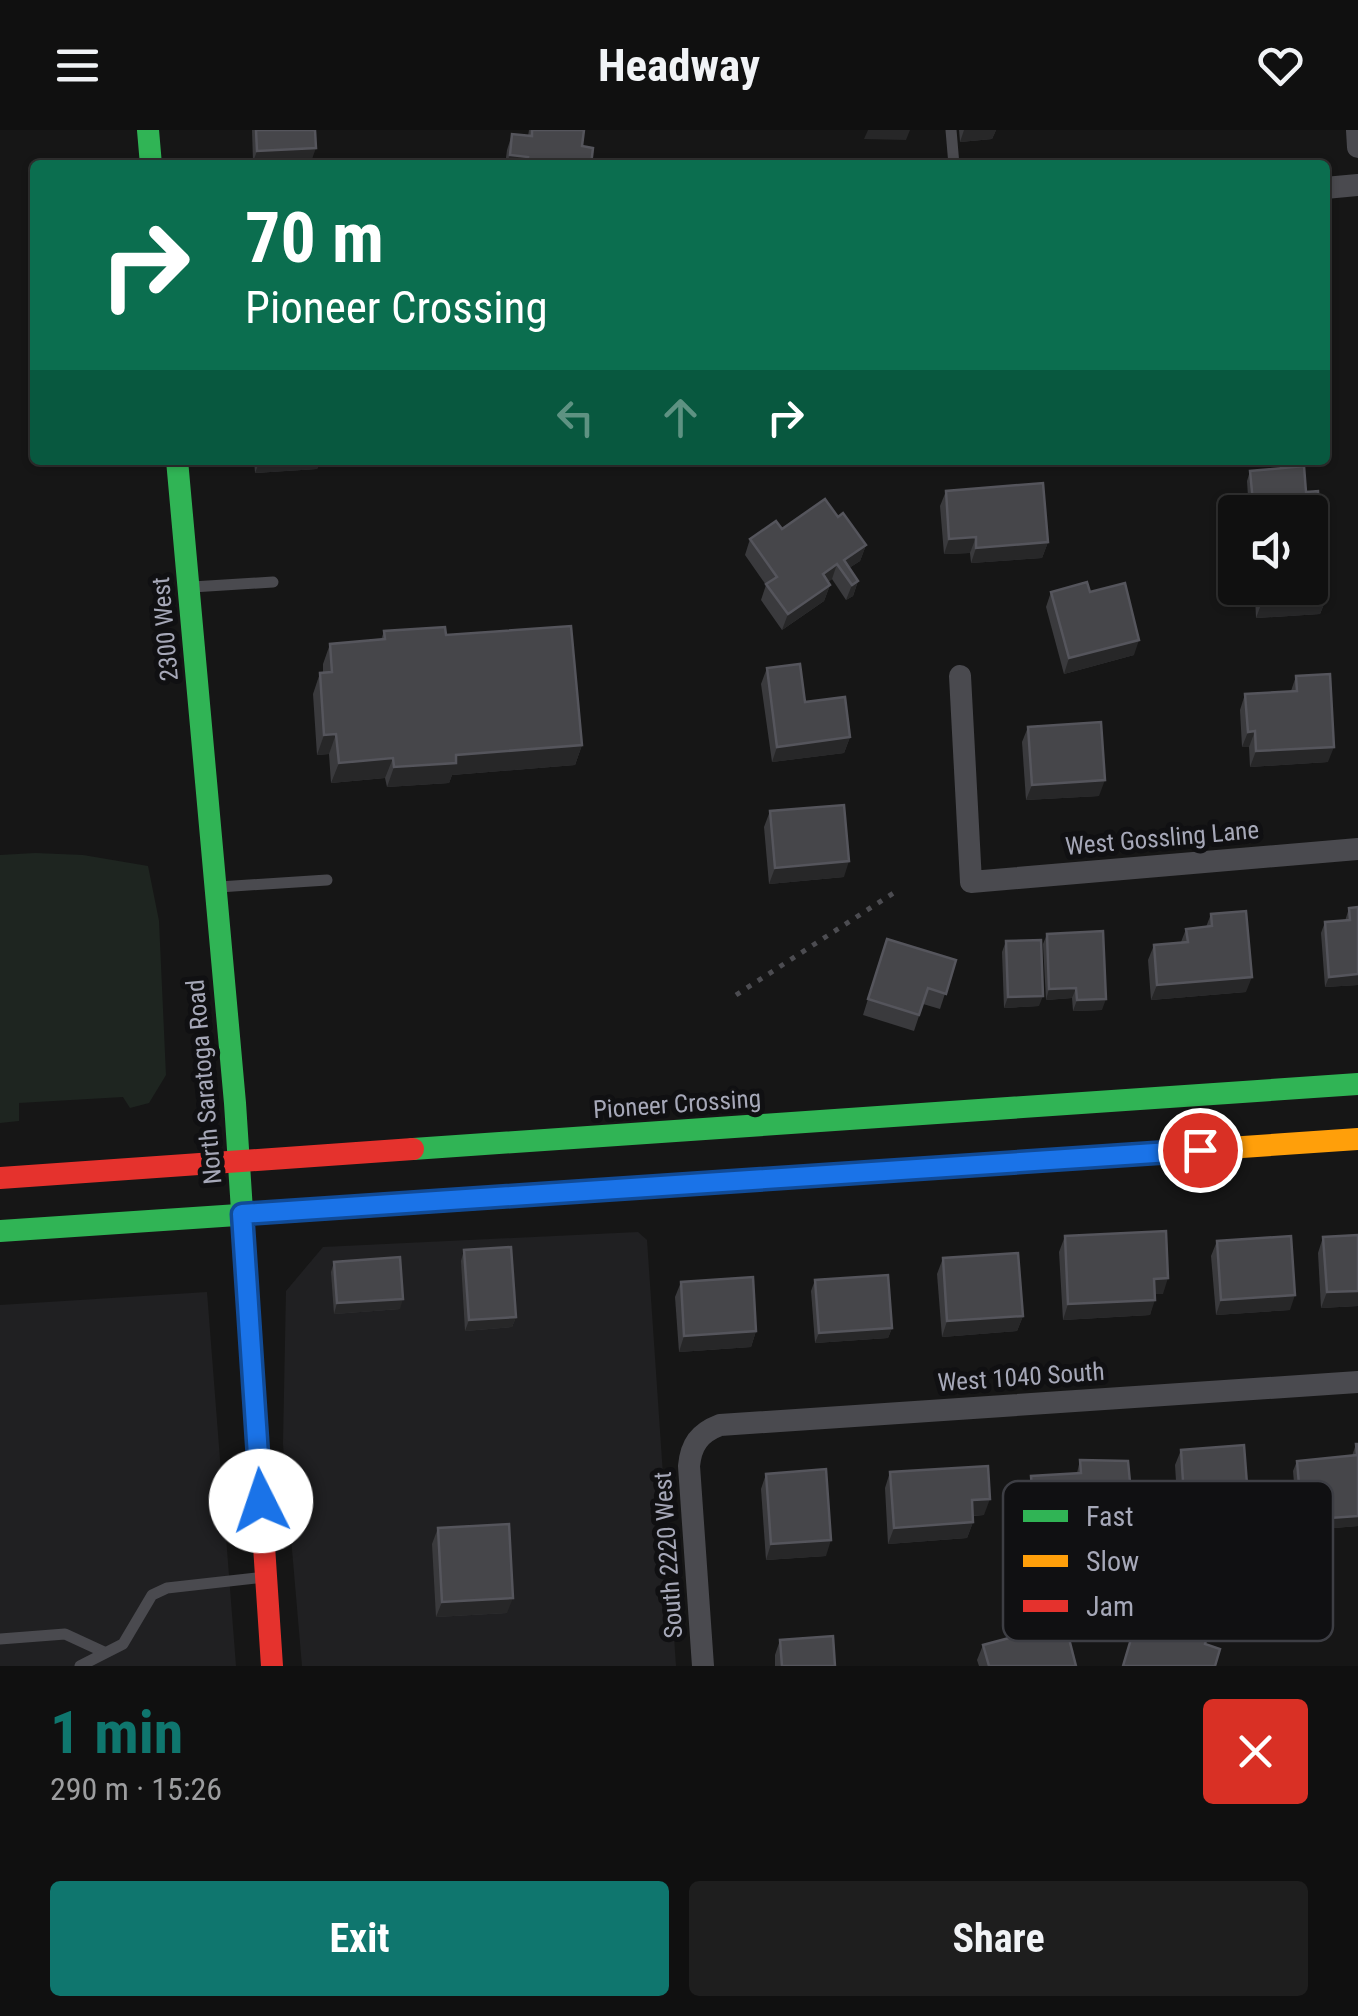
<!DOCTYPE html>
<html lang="en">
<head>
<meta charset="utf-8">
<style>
	body { margin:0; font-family:"Roboto Condensed",sans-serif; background:#1e1e1e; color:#f1f3f6; height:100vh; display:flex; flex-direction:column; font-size:38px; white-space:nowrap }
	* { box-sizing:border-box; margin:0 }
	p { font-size:32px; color:#9c9d9f }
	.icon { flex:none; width:55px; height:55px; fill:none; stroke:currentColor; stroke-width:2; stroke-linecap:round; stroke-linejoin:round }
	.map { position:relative; height:1536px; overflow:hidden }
	.panel { display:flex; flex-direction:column; background:#101010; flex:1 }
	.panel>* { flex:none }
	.top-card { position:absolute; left:30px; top:30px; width:1300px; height:305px; border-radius:10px; box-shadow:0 2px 8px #0004,0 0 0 2px #303030; background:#0b6e4f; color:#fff; overflow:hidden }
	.tools { position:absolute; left:1218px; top:365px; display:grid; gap:20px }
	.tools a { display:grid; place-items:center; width:110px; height:110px; border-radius:10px; background:#101010; box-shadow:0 2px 8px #0004,0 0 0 2px #303030; font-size:50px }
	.pin { position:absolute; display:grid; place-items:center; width:85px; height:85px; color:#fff; margin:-42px; border:5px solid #fff; border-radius:50%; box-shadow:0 2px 10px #0007 }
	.me { position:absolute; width:110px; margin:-55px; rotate:356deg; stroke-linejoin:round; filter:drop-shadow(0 0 8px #0008) }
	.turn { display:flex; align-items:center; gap:35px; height:210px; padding:0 50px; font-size:45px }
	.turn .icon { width:130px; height:130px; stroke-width:2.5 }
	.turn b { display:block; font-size:70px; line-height:85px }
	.lanes { display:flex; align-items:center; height:95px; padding:0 50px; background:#0003; justify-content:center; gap:50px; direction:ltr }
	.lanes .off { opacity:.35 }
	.round { display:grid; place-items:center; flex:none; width:105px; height:105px; border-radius:10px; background:#1e1e1e }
	.summary { display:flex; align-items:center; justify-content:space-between; height:170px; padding:0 50px }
	h1 { font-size:60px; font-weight:700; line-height:75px; color:#0f766e }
	.button { display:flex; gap:20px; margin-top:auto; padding:20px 50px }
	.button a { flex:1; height:115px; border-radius:10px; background:#0f766e; color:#fff; font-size:40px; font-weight:700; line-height:115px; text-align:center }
	.button a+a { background:#1e1e1e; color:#f1f3f6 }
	header { display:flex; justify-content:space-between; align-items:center; height:130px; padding:0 50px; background:#101010; font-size:45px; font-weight:700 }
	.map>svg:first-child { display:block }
</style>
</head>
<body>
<header><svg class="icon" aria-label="menu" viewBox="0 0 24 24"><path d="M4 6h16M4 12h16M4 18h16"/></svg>Headway<svg class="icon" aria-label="heart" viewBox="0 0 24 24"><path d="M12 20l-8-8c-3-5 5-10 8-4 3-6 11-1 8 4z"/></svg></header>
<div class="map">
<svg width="1358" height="1536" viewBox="0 0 1358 1536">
	<rect width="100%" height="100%" fill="#161616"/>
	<g fill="#202022">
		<path d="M638 1102 647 1110 676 1536H302L283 1314 286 1161 323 1117Z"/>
		<path d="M207 1162 236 1536H0V1175Z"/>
	</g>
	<path fill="#1e2520" d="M35 723 83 725 148 736 159 791 166 945 149 973 130 978 123 967 19 973V991L0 993V725Z"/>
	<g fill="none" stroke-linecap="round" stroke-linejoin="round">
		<path stroke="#4c4c51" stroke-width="5" stroke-dasharray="5 8" stroke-linecap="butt" d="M736 865 895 762"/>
		<g stroke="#4a4a4f" stroke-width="11">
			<path d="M951 0 954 35"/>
			<path d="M192 457 273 452"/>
			<path d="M219 757 327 750"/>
			<path d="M0 1509 65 1504 104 1522"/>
			<path d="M80 1536 123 1514 152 1465 167 1458 265 1447"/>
		</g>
		<g stroke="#4a4a4f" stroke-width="22">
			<path d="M1357 0 1358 17"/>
			<path d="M1325 58 1358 55"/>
			<path d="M960 546 971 752 1358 719"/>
			<path d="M703 1536 689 1336C691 1315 699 1303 720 1295L1358 1252"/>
		</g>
		<g stroke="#30b455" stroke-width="22">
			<path d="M148 0 151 35"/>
			<path d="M177 330 235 973 255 1281"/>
			<path d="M413 1019 1358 954"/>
			<path d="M0 1101 1009 1033"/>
		</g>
		<path stroke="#ff9f0a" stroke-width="22" d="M1009 1033 1358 1009"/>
		<g stroke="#e5322d" stroke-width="22">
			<path d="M0 1048 413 1019"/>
			<path d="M255 1281 272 1536"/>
		</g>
	</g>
	<g fill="#3a3a3d">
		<path d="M252 0H315L312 29 253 32Z"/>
		<path d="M529 0H584L582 16 591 35H505L507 20 512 4 528 6Z"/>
		<path d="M959 0H996L992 9 960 12Z"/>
		<path d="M254 330H321L317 339 255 343Z"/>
		<path d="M1304 336 1306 362 1318 361 1320 393 1317 404H1310V382H1249L1247 351 1250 341Z"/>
		<path d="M946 361 1048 412 1042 428 971 433 970 423 944 424 940 376Z"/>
		<path d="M838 387 866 415 860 431 849 438 858 451 853 466 846 470 832 449 828 452 830 455 824 471 782 500 761 470 766 455 745 425 750 409 782 399Z"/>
		<path d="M1239 458H1310L1326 469 1320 484 1256 488 1255 466H1240Z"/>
		<path d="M1051 462H1090L1134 525 1064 544 1046 477Z"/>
		<path d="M384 501 446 505 582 615 575 635 452 645 449 653 387 657 385 648 331 653 329 624 317 625 313 564 320 543H323V534L330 514 381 510Z"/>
		<path d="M767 538 805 572 850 607 844 623 772 632 761 554Z"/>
		<path d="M1296 546 1328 632 1250 637 1249 617H1242L1240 580 1245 564 1291 561Z"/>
		<path d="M1028 597 1099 666 1026 670 1022 612Z"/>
		<path d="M770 681 844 747 769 754 764 697Z"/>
		<path d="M1358 777V855L1325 857 1321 803 1325 792 1345 791 1349 778Z"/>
		<path d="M1211 784 1246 862 1151 870 1148 830 1154 815 1181 812 1186 799 1206 797Z"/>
		<path d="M1047 804 1102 880 1073 881 1072 868 1046 870 1043 814Z"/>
		<path d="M1006 811 1039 876 1004 878 1002 822Z"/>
		<path d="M882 824 956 830 940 879 923 874 914 901 863 885Z"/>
		<path d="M1358 1105V1176L1321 1178 1318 1123 1323 1107Z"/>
		<path d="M1065 1106 1163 1164H1155L1150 1185 1063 1190 1059 1122Z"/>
		<path d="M1217 1111 1290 1180 1216 1185 1211 1126Z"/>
		<path d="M464 1120 516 1187 512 1197 465 1201 461 1131Z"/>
		<path d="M943 1128 1023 1186 1017 1201 942 1207 937 1144Z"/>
		<path d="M334 1132 400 1179 334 1184 331 1142Z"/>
		<path d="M815 1150 892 1198 888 1208 815 1213 811 1161Z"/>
		<path d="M681 1152 756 1201 751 1217 679 1222 675 1167Z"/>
		<path d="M1356 1314H1358V1396L1298 1401 1293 1341 1297 1331 1352 1326Z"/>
		<path d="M1181 1320 1250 1393 1244 1409 1180 1413 1175 1335Z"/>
		<path d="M1080 1330 1131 1363 1127 1374 1112 1375 1114 1392 1110 1402 1031 1408 1028 1357 1031 1346 1077 1343Z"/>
		<path d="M890 1342 984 1385 973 1386V1392L967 1408 888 1414 885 1358Z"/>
		<path d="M766 1344 826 1426 766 1430 761 1359Z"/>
		<path d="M438 1398 507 1483 436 1487 432 1414Z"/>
		<path d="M780 1510 835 1536H775V1525Z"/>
		<path d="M983 1515 1076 1536H979L977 1530Z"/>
	</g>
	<g fill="#272728">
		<path d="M868 0H910L906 10 864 9Z"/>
		<path d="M964 0H996L992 9 960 12Z"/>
		<path d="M316 18 312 29 253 32 257 21Z"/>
		<path d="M510 25 528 27 525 35H506Z"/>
		<path d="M295 330H321L317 339 255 343 259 333Z"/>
		<path d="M1320 393 1317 404H1310V394Z"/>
		<path d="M976 407 970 423 944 424 949 409Z"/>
		<path d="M1048 412 1042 428 971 433 976 418Z"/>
		<path d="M866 415 860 431 843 442 844 430Z"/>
		<path d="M837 434 832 449 817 460 823 444Z"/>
		<path d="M858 451 853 466 846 470 852 455Z"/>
		<path d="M830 455 824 471 782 500 788 484Z"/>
		<path d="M1243 458H1258L1255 466H1240Z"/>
		<path d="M1326 469 1320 484 1256 488 1262 472Z"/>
		<path d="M1139 510 1134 525 1064 544 1069 528Z"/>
		<path d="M1255 601 1249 617H1242L1248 602Z"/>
		<path d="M336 604 329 624 317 625 324 605Z"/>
		<path d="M850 607 844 623 772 632 777 617Z"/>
		<path d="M582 615 575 635 452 645 449 653 387 657 394 637 456 625Z"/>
		<path d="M1334 617 1328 632 1250 637 1256 621Z"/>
		<path d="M393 628 385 648 331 653 339 633Z"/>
		<path d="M1105 650 1099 666 1026 670 1032 655Z"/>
		<path d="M849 731 844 747 769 754 775 738Z"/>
		<path d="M1358 844V855L1325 857 1329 847Z"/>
		<path d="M1252 847 1246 862 1151 870 1157 855Z"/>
		<path d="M1076 858 1072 868 1046 870 1049 859Z"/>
		<path d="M1043 866 1039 876 1004 878 1008 867Z"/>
		<path d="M1106 869 1102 880 1073 881 1077 870Z"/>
		<path d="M1168 1148 1163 1164H1148L1154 1149Z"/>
		<path d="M1358 1161V1176L1321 1178 1327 1162Z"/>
		<path d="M1295 1165 1290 1180 1216 1185 1221 1170Z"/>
		<path d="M403 1169 400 1179 334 1184 337 1173Z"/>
		<path d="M1155 1170 1150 1185 1063 1190 1068 1174Z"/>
		<path d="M1023 1186 1017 1201 942 1207 947 1191Z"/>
		<path d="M516 1187 512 1197 465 1201 469 1190Z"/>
		<path d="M892 1198 888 1208 815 1213 819 1203Z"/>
		<path d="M756 1201 751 1217 679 1222 684 1206Z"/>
		<path d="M1131 1363 1127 1374 1108 1375 1112 1365Z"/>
		<path d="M990 1369 984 1385 966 1386 972 1370Z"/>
		<path d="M1358 1386V1396L1298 1401 1302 1390Z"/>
		<path d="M973 1392 967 1408 888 1414 894 1398Z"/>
		<path d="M1114 1392 1110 1402 1031 1408 1035 1397Z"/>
		<path d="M1250 1393 1244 1409 1180 1413 1186 1398Z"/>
		<path d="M831 1410 826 1426 766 1430 771 1414Z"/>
		<path d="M513 1468 507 1483 436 1487 442 1472Z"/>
	</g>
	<g fill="#46464a" stroke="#55555c" stroke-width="2.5">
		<path d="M256 0H315L316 18 257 21Z"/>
		<path d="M532 0H584L582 16 593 18 591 35H527L528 27 510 25 512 4 532 6Z"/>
		<path d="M259 330H295L259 333Z"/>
		<path d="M1304 336 1306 362 1318 361 1320 393 1310 394V382H1254L1250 341Z"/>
		<path d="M1043 353 1048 412 976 418V407L949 409 946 361Z"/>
		<path d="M825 369 838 387 843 383 866 415 844 430 858 451 852 455 837 434 823 444 830 455 788 484 766 454 777 447 750 409 776 391 782 399Z"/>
		<path d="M1323 412 1326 469 1262 472 1261 458H1310V413Z"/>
		<path d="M1087 452 1090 462 1125 453 1139 510 1069 528 1051 462Z"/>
		<path d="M571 496 582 615 456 625V633L394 637 393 628 339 633 336 604 324 605 320 543 332 542 330 514 385 509 384 501 445 497 446 505Z"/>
		<path d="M800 534 805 572 845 567 850 607 777 617 767 538Z"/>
		<path d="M1330 544 1334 617 1256 621 1255 601 1248 602 1245 564 1297 561 1296 546Z"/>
		<path d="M1101 592 1105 650 1032 655 1028 597Z"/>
		<path d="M844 675 849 731 775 738 770 681Z"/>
		<path d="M1358 777V844L1329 847 1325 792 1350 790 1349 778Z"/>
		<path d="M1246 781 1252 847 1157 855 1154 815 1188 812 1186 799 1212 796 1211 784Z"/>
		<path d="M1103 801 1106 869 1077 870 1076 858 1049 859 1047 804Z"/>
		<path d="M887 809 956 830 946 864 928 858 919 885 868 869Z"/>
		<path d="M1041 810 1043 866 1008 867 1006 811Z"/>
		<path d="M1166 1101 1168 1148 1154 1149 1155 1170 1068 1174 1065 1106Z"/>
		<path d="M1358 1105V1161L1327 1162 1323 1107Z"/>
		<path d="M1291 1106 1295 1165 1221 1170 1217 1111Z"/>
		<path d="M511 1117 516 1187 469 1190 464 1120Z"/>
		<path d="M1018 1123 1023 1186 947 1191 943 1128Z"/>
		<path d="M400 1127 403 1169 337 1173 334 1132Z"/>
		<path d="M888 1145 892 1198 819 1203 815 1150Z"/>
		<path d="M753 1147 756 1201 684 1206 681 1152Z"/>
		<path d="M1356 1314H1358V1386L1302 1390 1297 1331 1357 1325Z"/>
		<path d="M1244 1315 1250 1393 1186 1398 1181 1320Z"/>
		<path d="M1080 1330 1128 1331 1131 1363 1112 1365 1114 1392 1035 1397 1031 1346 1081 1343Z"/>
		<path d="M988 1336 990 1369 972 1370 973 1392 894 1398 890 1342Z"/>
		<path d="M826 1339 831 1410 771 1414 766 1344Z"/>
		<path d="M509 1394 513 1468 442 1472 438 1398Z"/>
		<path d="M1139 1482 1208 1503 1205 1514 1220 1519 1215 1536H1123Z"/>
		<path d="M1065 1493 1076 1536H989L983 1515Z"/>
		<path d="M833 1506 835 1536H782L780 1510Z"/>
	</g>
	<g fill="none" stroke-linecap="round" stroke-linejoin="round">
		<g stroke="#114b97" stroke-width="25">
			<path id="route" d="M261 1371 242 1084 1200 1020"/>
		</g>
		<use href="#route" stroke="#1a73e8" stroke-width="18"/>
	</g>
	<g text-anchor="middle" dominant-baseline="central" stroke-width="10" stroke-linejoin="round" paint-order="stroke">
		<g font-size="25" fill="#a6a8b8" stroke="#101012">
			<text transform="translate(165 499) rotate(-95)">2300 West</text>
			<text transform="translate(1162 708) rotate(-5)">West Gossling Lane</text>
			<text transform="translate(204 952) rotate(-95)">North Saratoga Road</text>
			<text transform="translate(677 974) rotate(-4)">Pioneer Crossing</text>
			<text transform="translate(1021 1247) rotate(-4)">West 1040 South</text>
			<text transform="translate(668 1425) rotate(-94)">South 2220 West</text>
		</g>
	</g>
	<rect x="1003" y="1351" width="330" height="160" rx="15" fill="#101012" stroke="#3d3e44" stroke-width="2.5"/>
	<rect x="1023" y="1380" width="45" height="12" fill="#30b455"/>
	<rect x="1023" y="1425" width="45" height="12" fill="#ff9f0a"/>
	<rect x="1023" y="1470" width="45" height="12" fill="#e5322d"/>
	<g font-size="28" fill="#a6a8b8">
		<text x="1086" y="1396">Fast</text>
		<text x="1086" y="1441">Slow</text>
		<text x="1086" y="1486">Jam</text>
	</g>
</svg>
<div class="tools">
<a><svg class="icon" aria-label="sound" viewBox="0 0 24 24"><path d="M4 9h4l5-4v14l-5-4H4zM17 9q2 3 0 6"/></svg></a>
</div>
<div class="pin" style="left:1200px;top:1020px;background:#d93025"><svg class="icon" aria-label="arrive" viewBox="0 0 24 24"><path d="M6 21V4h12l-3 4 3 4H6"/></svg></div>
<svg class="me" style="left:261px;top:1371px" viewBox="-20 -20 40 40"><circle r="19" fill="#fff"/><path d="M0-13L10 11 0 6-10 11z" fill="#1a73e8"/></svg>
<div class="top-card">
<div class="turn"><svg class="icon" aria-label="right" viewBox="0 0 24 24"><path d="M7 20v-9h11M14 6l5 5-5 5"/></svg><div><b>70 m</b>Pioneer Crossing</div></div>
<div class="lanes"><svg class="icon off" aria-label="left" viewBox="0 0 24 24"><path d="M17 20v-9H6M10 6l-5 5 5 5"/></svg><svg class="icon off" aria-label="ahead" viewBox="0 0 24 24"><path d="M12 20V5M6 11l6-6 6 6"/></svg><svg class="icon" aria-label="right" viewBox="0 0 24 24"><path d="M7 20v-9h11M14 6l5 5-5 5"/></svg></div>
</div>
</div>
<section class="panel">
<div class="summary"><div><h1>1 min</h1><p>290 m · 15:26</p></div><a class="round" style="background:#d93025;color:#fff"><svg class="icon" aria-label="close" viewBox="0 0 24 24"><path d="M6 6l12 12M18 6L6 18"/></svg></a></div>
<div class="button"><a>Exit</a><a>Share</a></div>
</section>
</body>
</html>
